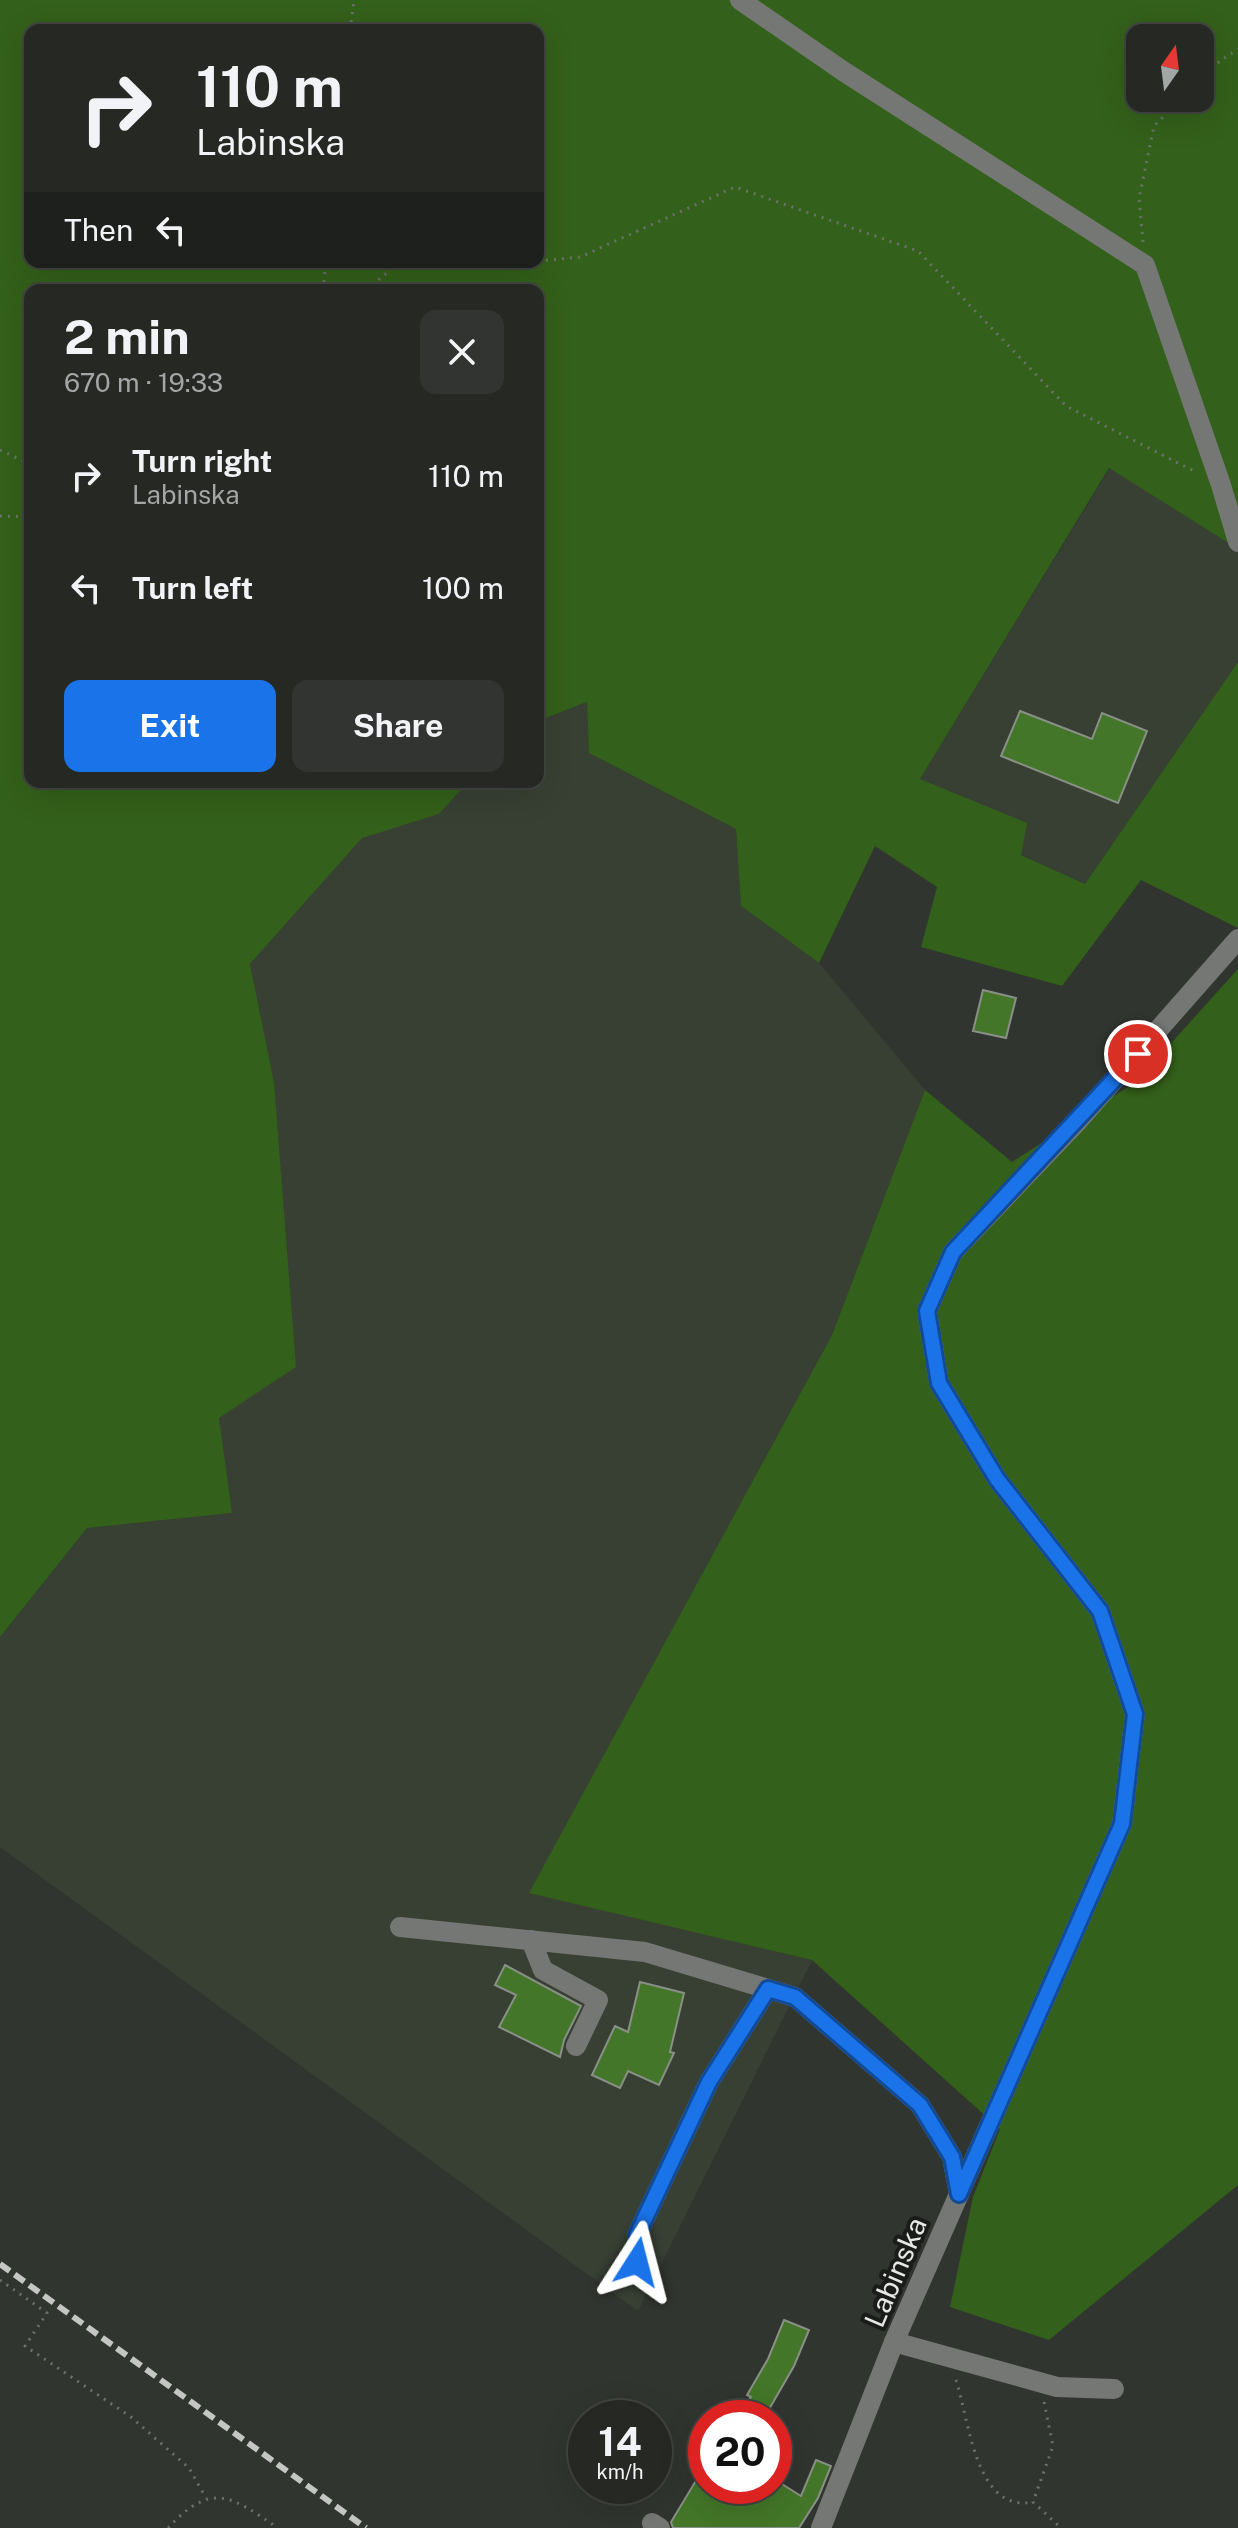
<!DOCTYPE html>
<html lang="en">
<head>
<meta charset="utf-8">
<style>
	body { margin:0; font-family:"Public Sans",sans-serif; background:#313430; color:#f1f3f6; height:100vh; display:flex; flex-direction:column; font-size:30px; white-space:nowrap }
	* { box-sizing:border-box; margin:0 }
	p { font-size:26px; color:#a3a6a6 }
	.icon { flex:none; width:44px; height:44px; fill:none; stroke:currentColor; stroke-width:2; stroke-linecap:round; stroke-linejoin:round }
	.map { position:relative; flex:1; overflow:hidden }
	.side { position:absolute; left:24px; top:284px; width:520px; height:504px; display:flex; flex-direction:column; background:#252823; border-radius:16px; box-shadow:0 8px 32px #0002,0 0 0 2px #424441 }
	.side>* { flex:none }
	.banner { position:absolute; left:24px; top:24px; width:520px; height:244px; border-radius:16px; box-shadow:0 8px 32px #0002,0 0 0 2px #424441; background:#252823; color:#f1f3f6; overflow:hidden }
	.needle { width:52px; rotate:14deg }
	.tools { position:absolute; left:1126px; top:24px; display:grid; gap:16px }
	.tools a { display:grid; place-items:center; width:88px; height:88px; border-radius:16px; background:#252823; box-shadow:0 8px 32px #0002,0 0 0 2px #424441; font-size:40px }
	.speed { position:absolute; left:568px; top:2400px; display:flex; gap:16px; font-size:40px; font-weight:700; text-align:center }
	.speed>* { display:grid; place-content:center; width:104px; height:104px; border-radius:50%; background:#252823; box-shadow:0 8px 32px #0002,0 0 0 2px #424441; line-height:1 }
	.speed small { font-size:20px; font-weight:400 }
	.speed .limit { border:12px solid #d22; background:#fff; color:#111 }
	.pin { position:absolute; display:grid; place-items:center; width:68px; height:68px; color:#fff; margin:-34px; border:4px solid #fff; border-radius:50%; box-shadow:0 2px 8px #0007 }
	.me { position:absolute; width:88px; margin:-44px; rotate:9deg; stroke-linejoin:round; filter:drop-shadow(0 0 6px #0008) }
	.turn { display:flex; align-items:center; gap:28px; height:168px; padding:0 40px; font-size:36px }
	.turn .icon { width:104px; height:104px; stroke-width:2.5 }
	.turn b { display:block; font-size:56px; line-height:68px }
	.then { display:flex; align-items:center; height:76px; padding:0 40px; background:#0003; gap:16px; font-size:30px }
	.round { display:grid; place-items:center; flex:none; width:84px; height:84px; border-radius:16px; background:#313430 }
	.head { display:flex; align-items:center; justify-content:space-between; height:136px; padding:0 40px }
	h1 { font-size:48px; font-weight:700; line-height:60px }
	.primary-button { display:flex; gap:16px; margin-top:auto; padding:16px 40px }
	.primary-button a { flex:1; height:92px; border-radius:16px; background:#1a73e8; color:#fff; font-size:32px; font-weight:700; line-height:92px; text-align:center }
	.primary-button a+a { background:#313430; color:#f1f3f6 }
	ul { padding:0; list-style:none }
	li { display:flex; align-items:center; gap:24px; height:112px; padding:0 40px }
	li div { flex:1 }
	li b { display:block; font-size:30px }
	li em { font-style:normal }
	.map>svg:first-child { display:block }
</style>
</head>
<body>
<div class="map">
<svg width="1238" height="2528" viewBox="0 0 1238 2528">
	<rect width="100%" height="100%" fill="#31352f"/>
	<g fill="#384034">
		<path d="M1110 468 1238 549V662L1085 884 1021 855 920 779Z"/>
		<path d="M587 702 589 753 736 829 741 906 819 963 925 1090 832 1335 530 1893 812 1960 638 2311 0 1847V1637L87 1528 232 1513 218 1418 295 1367 274 1082 250 964 362 837 439 814 468 782H538V721Z"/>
	</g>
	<g fill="#33601a" fill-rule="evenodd">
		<path d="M0 0H1238V549L1109 468 920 779 1027 823 1021 855 1085 884 1238 662V928L1141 880 1062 986 921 947 937 887 875 846 819 963 741 906 736 829 589 753 587 702 538 721V290H30V782H468L439 814 362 838 250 964 274 1082 296 1367 219 1418 232 1513 87 1528 0 1637ZM30 30H538V262H30ZM1140 38H1200V98H1140Z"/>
		<path d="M1238 969V2185L1049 2340 950 2307 973 2197 1000 2129 812 1960 529 1893 832 1335 925 1090 1012 1162 1137 1081Z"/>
	</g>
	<g fill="#437628" stroke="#8a9088" stroke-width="2">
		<path d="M1020 711 1092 739 1102 713 1147 731 1118 803 1001 756Z"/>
		<path d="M983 990 1016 998 1006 1038 973 1031Z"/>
		<path d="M505 1965 581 2006 564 2040 560 2057 499 2027 516 1995 495 1985Z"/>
		<path d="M640 1982 684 1993 670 2052 674 2053 659 2085 628 2071 620 2088 592 2075 615 2026 628 2032Z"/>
		<path d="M784 2320 809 2330 794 2366 764 2418H737L751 2397 747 2395 768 2359Z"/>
		<path d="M816 2460 831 2466 818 2498 799 2528H673L671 2522 706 2464V2486H774V2479L801 2496Z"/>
	</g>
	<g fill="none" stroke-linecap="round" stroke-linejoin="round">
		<g stroke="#6d716c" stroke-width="3" stroke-dasharray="2 6" stroke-linecap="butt">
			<path d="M350 30 354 0"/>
			<path d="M1200 79 1213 66 1238 49"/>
			<path d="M1143 242 1139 199 1154 126 1182 98"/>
			<path d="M538 261 580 257 735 187 918 251 1066 406 1194 471"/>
			<path d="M323 290 326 262"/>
			<path d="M366 290 400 262"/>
			<path d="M0 450 30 464"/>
			<path d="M0 516 30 517"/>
			<path d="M0 2280 47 2313 25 2346 131 2417 189 2468 206 2498"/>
			<path d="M956 2380C969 2418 975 2514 1033 2502"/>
			<path d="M1044 2402 1053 2446 1033 2502 1061 2528"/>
			<path d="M168 2528C212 2480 232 2497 278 2528"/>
		</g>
		<g stroke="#747773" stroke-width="20">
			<path d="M740 0 843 71 1145 265 1221 485 1238 542"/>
			<path d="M400 1927 645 1952 795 1997 920 2105 952 2157 959 2194 894 2342 821 2528"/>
			<path d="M531 1940 543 1970 598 2000 576 2046"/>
			<path d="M959 2194 1122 1824 1135 1714 1100 1611 997 1479 939 1383 927 1311 953 1252 1079 1120 1238 939"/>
			<path d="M637 2262V2235L709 2082 768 1989"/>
			<path d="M894 2342 1057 2387 1114 2389"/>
			<path d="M652 2523 660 2528"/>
		</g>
		<path stroke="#c3c6c2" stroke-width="6" stroke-dasharray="12 6" stroke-linecap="butt" d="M0 2264 366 2528"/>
	</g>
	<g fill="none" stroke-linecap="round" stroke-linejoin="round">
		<g stroke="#114b97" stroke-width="20">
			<path id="route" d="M637 2262V2235L709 2082 768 1989 795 1997 920 2105 952 2157 959 2194 1122 1824 1135 1714 1100 1611 997 1479 939 1383 927 1311 953 1252 1138 1054"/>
		</g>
		<use href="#route" stroke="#1a73e8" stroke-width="14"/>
	</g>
	<g text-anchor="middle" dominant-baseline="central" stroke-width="8" stroke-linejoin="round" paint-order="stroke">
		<g font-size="28" fill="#e5e8e4" stroke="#1a1c19">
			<text transform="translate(895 2272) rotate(-67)">Labinska</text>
		</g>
	</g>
</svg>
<div class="tools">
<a><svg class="needle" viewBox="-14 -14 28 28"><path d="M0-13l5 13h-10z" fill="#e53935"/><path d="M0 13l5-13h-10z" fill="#a3a6a6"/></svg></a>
</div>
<div class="speed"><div>14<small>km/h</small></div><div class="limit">20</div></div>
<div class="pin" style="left:1138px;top:1054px;background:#d93025"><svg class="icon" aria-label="arrive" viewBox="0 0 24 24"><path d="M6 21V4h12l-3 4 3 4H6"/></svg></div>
<svg class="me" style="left:637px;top:2262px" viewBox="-20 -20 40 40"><path d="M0-17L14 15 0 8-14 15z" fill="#1a73e8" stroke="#fff" stroke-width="4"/></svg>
<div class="banner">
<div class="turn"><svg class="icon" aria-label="right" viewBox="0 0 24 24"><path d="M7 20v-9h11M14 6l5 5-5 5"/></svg><div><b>110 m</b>Labinska</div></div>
<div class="then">Then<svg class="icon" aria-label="left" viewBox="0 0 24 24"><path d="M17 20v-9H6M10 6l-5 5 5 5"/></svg></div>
</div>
<section class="side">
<div class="head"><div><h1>2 min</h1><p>670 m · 19:33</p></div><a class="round"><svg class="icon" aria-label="close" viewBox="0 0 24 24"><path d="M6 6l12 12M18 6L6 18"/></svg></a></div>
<ul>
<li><svg class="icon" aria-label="right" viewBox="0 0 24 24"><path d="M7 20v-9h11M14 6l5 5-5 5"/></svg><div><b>Turn right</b><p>Labinska</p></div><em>110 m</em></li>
<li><svg class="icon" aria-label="left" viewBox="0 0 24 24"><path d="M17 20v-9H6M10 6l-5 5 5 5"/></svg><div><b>Turn left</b></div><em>100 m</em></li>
</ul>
<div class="primary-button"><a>Exit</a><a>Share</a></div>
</section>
</div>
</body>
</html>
